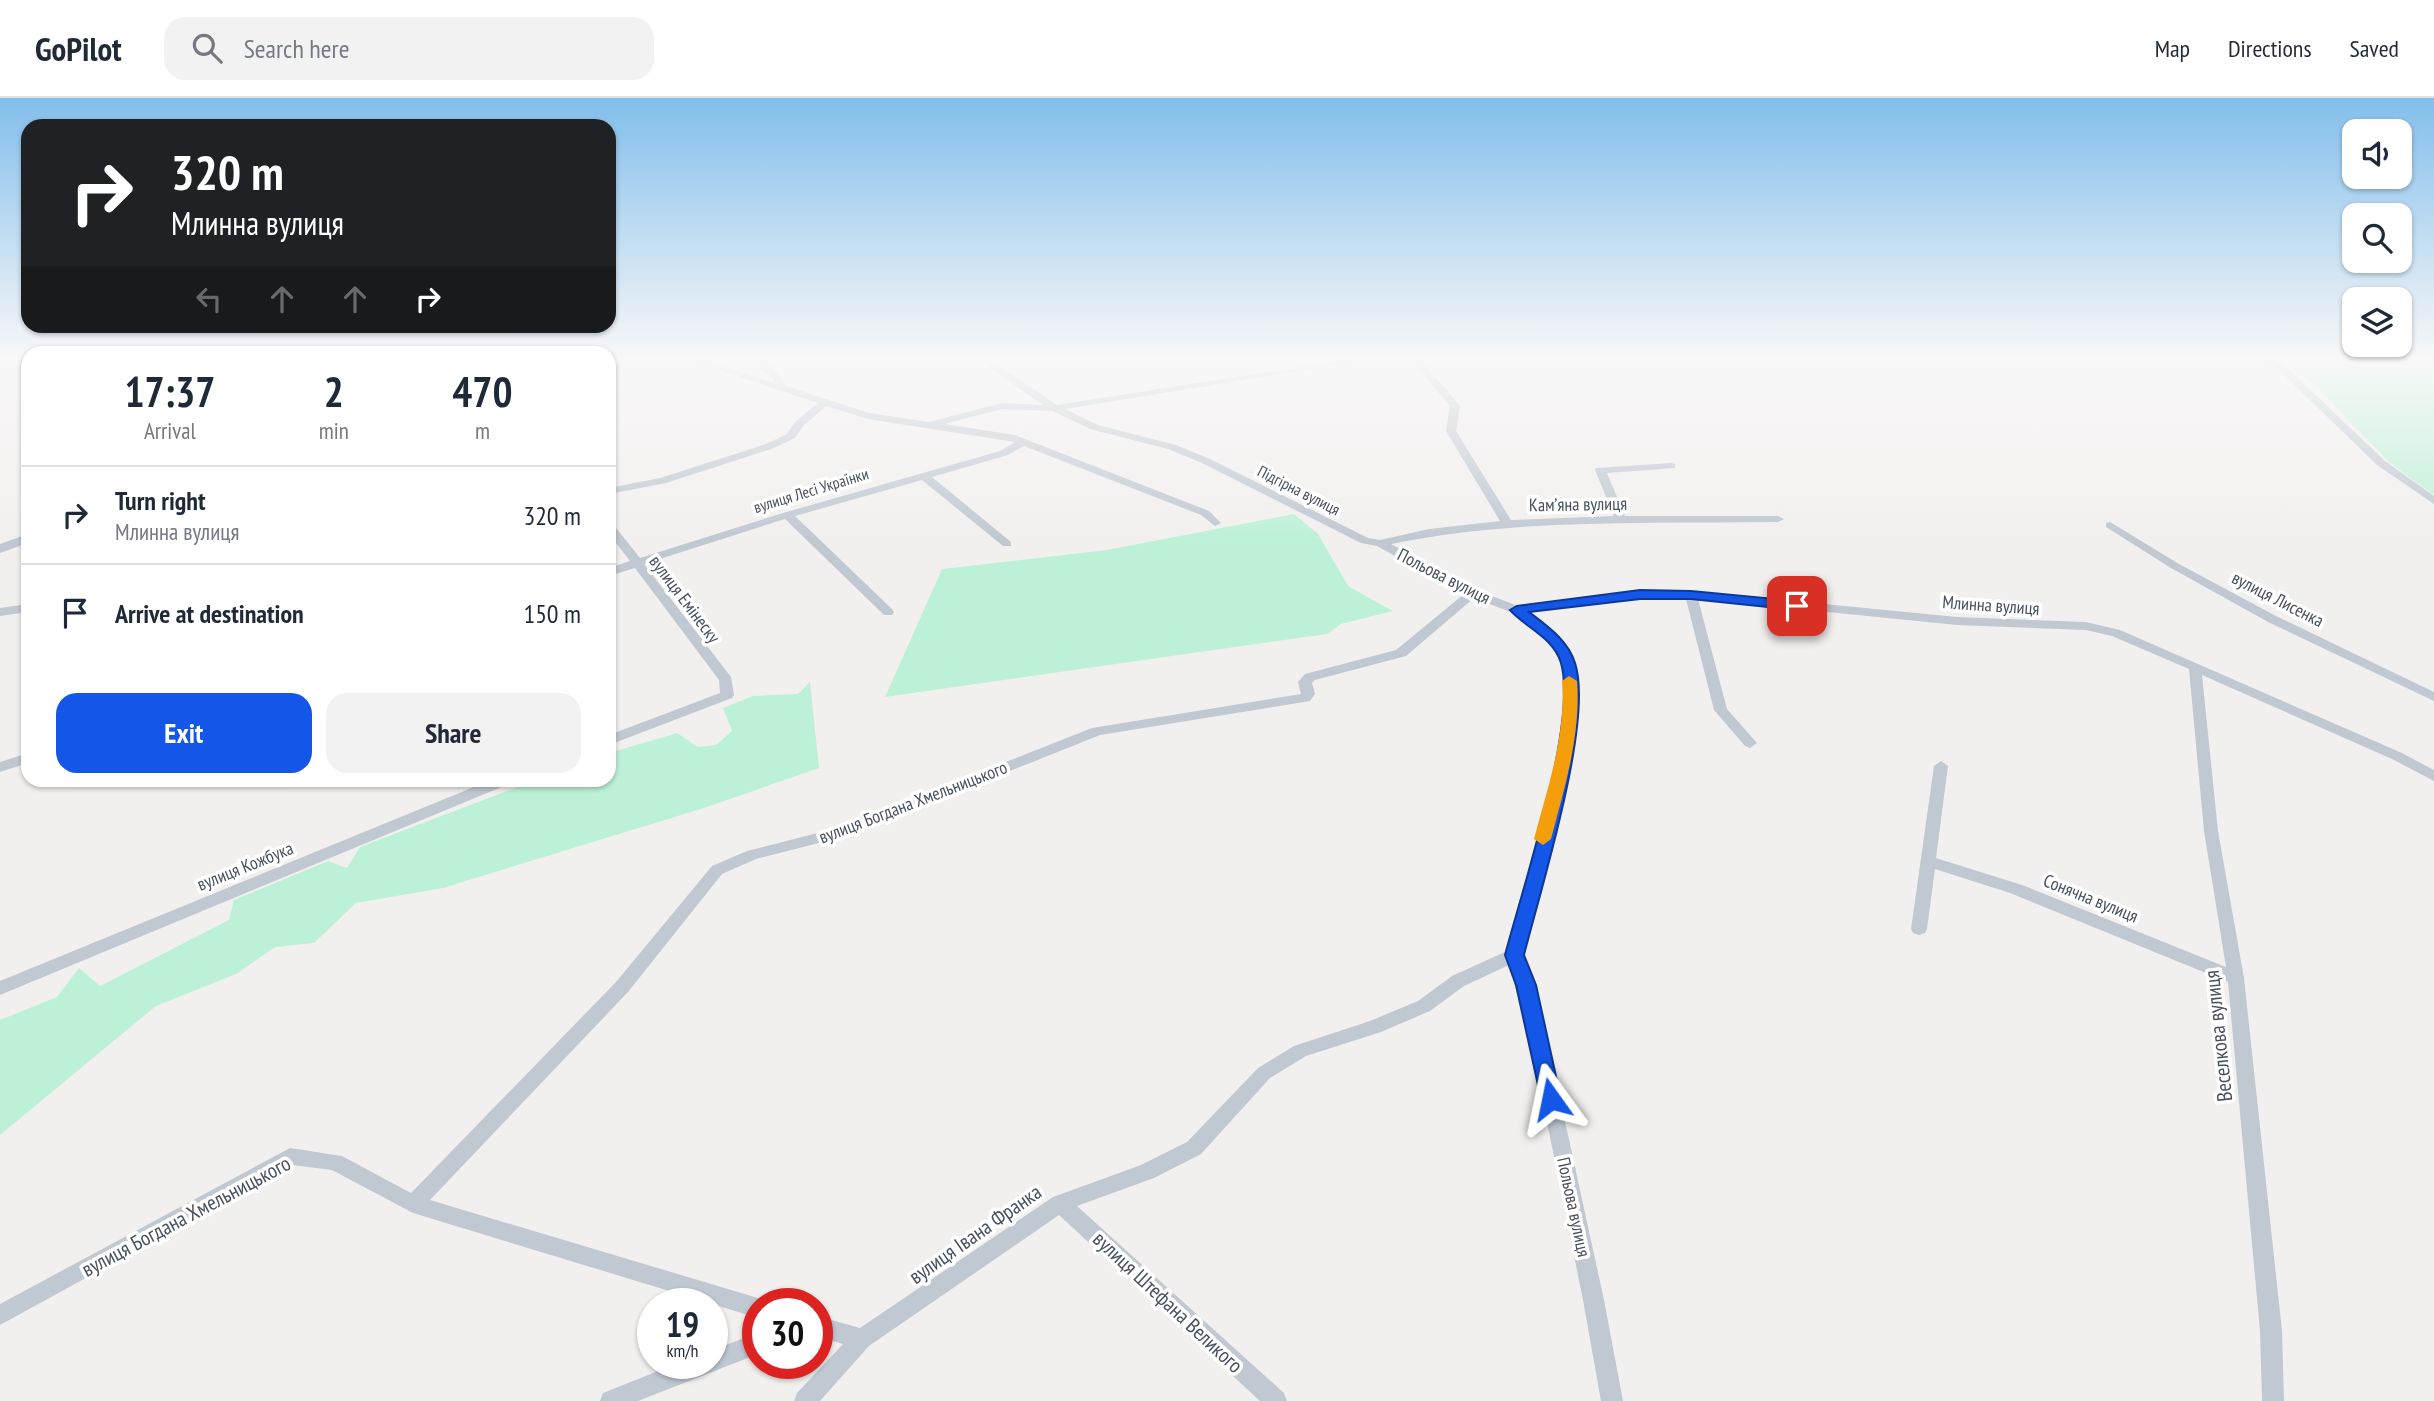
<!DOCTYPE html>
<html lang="en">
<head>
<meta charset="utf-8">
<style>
	body { margin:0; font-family:"PT Sans Narrow",sans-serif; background:#f2f2f3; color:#1f2937; height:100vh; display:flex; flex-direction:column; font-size:26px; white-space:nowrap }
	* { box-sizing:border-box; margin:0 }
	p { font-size:23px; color:#747a83 }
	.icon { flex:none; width:38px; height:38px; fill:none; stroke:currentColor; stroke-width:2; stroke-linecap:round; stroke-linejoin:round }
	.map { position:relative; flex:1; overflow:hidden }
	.details { position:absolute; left:21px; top:248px; width:595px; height:441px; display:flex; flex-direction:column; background:#fff; border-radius:21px; box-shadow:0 2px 5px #0004 }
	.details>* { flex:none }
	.top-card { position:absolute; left:21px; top:21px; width:595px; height:214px; border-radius:21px; box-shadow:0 2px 5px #0004; background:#202124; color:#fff; overflow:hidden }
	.tools { position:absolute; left:2342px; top:21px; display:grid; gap:14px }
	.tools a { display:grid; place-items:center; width:70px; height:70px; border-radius:14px; background:#fff; box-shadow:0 2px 5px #0004; font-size:35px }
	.speed { position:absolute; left:637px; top:1190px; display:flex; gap:14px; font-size:35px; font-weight:700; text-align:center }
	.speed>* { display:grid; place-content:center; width:91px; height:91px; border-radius:50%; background:#fff; box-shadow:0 2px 5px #0004; line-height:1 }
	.speed small { font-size:18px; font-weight:400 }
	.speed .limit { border:10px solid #d22; background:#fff; color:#111 }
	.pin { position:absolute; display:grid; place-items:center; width:60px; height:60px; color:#fff; margin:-30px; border-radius:14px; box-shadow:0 4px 10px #0006 }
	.me { position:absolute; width:77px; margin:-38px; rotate:348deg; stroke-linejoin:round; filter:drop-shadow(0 0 5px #0008) }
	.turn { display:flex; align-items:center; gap:24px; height:147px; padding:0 35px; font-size:32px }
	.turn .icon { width:91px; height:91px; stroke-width:2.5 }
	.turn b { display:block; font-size:49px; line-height:60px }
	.lanes { display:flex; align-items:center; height:66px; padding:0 35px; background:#0003; justify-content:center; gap:35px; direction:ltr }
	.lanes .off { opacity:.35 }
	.eta { display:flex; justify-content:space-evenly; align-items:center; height:119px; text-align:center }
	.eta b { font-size:42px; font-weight:600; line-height:49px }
	.button { display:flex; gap:14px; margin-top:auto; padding:14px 35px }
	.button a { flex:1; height:80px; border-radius:21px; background:#1456e8; color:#fff; font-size:28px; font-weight:600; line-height:80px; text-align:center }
	.button a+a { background:#f2f2f3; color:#1f2937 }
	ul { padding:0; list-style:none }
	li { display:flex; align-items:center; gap:21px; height:98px; padding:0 35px; border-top:2px solid #e0e1e3 }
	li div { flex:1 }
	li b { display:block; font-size:26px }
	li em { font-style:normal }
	header { display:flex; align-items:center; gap:42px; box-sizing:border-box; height:98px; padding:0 35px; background:#fff; border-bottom:2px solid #e0e1e3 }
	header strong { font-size:33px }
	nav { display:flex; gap:38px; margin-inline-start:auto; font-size:24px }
	.search { width:490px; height:63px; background:#f2f2f3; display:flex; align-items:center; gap:18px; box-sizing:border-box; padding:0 24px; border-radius:21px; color:#747a83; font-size:26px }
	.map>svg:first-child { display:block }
</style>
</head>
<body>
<header>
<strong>GoPilot</strong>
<div class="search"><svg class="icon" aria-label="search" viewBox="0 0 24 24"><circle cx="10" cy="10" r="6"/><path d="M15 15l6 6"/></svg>Search here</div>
<nav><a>Map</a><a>Directions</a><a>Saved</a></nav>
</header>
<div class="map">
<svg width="2434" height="1303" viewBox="0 0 2434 1303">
	<rect width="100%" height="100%" fill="#f2f0ef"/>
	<g fill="#bdf1d7">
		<path d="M2275 259H2434V397L2390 365 2317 289Z"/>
		<path d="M1294 416 1318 436 1348 488 1393 513 1341 526 1327 536 885 599 942 471 1107 452Z"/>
		<path d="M810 584 819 670 704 710 443 790 356 805 314 845 275 849 236 876 156 908 0 1037V922L57 899 79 870 100 888 229 822 234 802 328 763 347 770 360 749 533 683 609 682V655L677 635 698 649 716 647 732 633 723 610 753 598 798 596Z"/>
	</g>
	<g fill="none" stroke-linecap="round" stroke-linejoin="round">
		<g fill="#c0c8d2" fill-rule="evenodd">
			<path d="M681 259H695L775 285 771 278 746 259C764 259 778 272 786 288L869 315 929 324 1002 305 1043 307 975 259H986L1057 307 1363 259H1387L1065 311 1098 327 1176 347 1210 361 1368 440 1380 442 1429 431 1500 423 1446 333 1450 308 1409 259H1418L1460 308 1456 333 1511 422 1614 418 1595 372 1596 370 1671 365 1675 366V370L1607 375 1625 418H1778L1784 421 1778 424C1648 426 1519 420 1391 446L1476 492 1518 508 1640 492 1691 493 1957 519 2086 524 2120 532 2402 655 2434 672V683L2392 661 2202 577 2218 733 2244 880 2282 1233 2284 1303H2262L2260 1233 2228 884 2010 795 1935 771 1927 831 1925 835 1919 837 1913 835 1911 831 1934 668 1941 663 1948 668 1936 760 2022 787 2226 869 2204 733 2189 571 2112 538 2086 532 1957 527 1698 501 1727 611 1757 645 1750 650 1745 648 1714 612 1686 501 1640 500 1528 514 1558 537 1574 565 1578 611 1571 661 1522 857 1548 945 1604 1202 1623 1303H1601L1583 1202 1531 945 1509 867 1464 888 1430 913 1381 934 1306 958 1270 980 1201 1056 1154 1080 1077 1108 1284 1295 1287 1303H1260L1059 1117 869 1248 820 1303H794L797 1295 843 1246 817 1238V1218L860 1230 1053 1099 1141 1067 1187 1044 1258 970 1294 948 1370 923 1418 903 1452 878 1507 853 1557 661 1564 611 1562 565 1549 542 1513 515 1474 500 1406 558 1315 582 1312 585 1315 596 1310 603 1100 637 850 737 756 761 722 776 628 894 430 1102 758 1200 767 1206H758V1220L413 1115 332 1072 292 1067 0 1227V1206L290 1050 342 1058 411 1095 616 884 712 768 747 753 841 729 1092 630 1301 596 1298 584 1305 576 1396 552 1464 496 1377 448 1361 445 1202 365 1168 351 1090 331 1053 313 1002 311 944 326 1015 337 1209 413 1221 425 1215 428 1201 417 1024 348 1008 357 932 379 1011 444V448H1003L922 382 795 418 892 511 894 514 892 517H884L785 421 644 466 731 579 734 597 732 600 609 647V637L720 595 719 582 635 470 609 478V470L630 463 609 436V425L613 426 640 460 783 415 1000 353 1015 344 868 321 826 308 803 328 795 340 774 350 666 385 609 396V390L660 380 766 346 787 336 795 324 818 305Z"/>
			<path d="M2258 259H2270L2284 267 2385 363 2434 398V406L2377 367 2278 271Z"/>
			<path d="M2110 424 2179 466 2276 518 2434 594V603L2268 524 2171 470 2106 429V425Z"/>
			<path d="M28 506V514L0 518V510Z"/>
			<path d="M28 655V665L0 674V664Z"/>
			<path d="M491 682H513L511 685 0 897V883Z"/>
			<path d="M758 1235V1256L638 1303H600L603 1295 678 1265H712V1252Z"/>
		</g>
		<path fill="#c0c8d2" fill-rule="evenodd" d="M28 436V445L0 455V446Z"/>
	</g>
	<linearGradient id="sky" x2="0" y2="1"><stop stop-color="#82beeb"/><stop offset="0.59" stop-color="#f9f8f8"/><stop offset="1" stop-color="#f9f8f8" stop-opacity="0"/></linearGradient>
	<rect width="2434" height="442" fill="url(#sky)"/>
	<path fill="#1456e8" stroke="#0d3897" stroke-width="2" d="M1640 492 1691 493 1797 503 1804 508 1797 512 1691 501H1640L1529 514C1547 528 1568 542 1575 565 1594 623 1540 793 1524 857L1536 887 1561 1001 1558 1007 1551 1010 1544 1007 1541 1001 1516 887 1505 857C1522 792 1578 625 1561 565 1553 539 1526 530 1510 512L1517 508Z"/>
	<path fill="#f59e0b" d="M1569 578 1577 583C1581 637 1565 688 1551 741L1543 747 1534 741C1548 688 1566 638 1562 583Z"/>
	<g text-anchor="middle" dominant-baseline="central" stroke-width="7" stroke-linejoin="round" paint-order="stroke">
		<g font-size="16" fill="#47505e" stroke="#fff">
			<text transform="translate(811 392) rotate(-17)">вулиця Лесі Українки</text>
			<text transform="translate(1299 392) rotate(27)">Підгірна вулиця</text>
		</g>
		<g font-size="18" fill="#47505e" stroke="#fff">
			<text transform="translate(1578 406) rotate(-1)">Камʼяна вулиця</text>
			<text transform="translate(1444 478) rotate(27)">Польова вулиця</text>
			<text transform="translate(685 501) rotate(53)">вулиця Емінеску</text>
			<text transform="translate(2278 501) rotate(27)">вулиця Лисенка</text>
			<text transform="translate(1991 507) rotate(4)">Млинна вулиця</text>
			<text transform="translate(913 704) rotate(-21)">вулиця Богдана Хмельницького</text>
			<text transform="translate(245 768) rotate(-22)">вулиця Кожбука</text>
			<text transform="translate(2091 800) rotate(22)">Сонячна вулиця</text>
			<text transform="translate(1574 1109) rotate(78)">Польова вулиця</text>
		</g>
		<g font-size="21" fill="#47505e" stroke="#fff">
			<text transform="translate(2218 938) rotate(-96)">Веселкова вулиця</text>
			<text transform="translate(186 1118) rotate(-28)">вулиця Богдана Хмельницького</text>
			<text transform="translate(975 1136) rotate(-35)">вулиця Івана Франка</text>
			<text transform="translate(1168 1204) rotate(43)">вулиця Штефана Великого</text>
		</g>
	</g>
</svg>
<div class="tools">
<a><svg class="icon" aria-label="sound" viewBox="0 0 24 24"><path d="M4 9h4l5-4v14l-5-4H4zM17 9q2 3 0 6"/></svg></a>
<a><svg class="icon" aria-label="search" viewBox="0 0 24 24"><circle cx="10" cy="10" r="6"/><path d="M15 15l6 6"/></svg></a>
<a><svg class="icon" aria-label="layers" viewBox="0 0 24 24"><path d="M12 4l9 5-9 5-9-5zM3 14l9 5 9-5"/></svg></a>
</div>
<div class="speed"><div>19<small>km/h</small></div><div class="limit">30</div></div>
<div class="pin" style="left:1797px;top:508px;background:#d93025"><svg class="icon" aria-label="arrive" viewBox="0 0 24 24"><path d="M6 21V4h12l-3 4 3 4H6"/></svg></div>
<svg class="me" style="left:1551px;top:1001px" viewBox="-20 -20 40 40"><path d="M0-17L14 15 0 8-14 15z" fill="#1456e8" stroke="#fff" stroke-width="4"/></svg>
<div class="top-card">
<div class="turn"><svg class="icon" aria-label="right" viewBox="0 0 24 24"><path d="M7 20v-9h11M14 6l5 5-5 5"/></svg><div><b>320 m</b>Млинна вулиця</div></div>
<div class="lanes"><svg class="icon off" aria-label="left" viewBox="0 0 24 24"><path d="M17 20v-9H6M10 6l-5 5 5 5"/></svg><svg class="icon off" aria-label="ahead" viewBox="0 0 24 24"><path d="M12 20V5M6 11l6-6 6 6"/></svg><svg class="icon off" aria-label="ahead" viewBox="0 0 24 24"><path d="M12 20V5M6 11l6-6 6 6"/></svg><svg class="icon" aria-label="right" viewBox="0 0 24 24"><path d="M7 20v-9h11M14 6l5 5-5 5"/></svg></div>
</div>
<section class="details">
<div class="eta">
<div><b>17:37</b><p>Arrival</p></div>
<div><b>2</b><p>min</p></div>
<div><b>470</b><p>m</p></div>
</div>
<ul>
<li><svg class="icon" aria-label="right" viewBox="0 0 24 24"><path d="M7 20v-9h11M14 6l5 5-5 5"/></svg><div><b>Turn right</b><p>Млинна вулиця</p></div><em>320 m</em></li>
<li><svg class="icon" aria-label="arrive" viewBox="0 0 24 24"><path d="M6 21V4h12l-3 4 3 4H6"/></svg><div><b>Arrive at destination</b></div><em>150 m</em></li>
</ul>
<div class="button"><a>Exit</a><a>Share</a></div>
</section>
</div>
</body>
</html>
